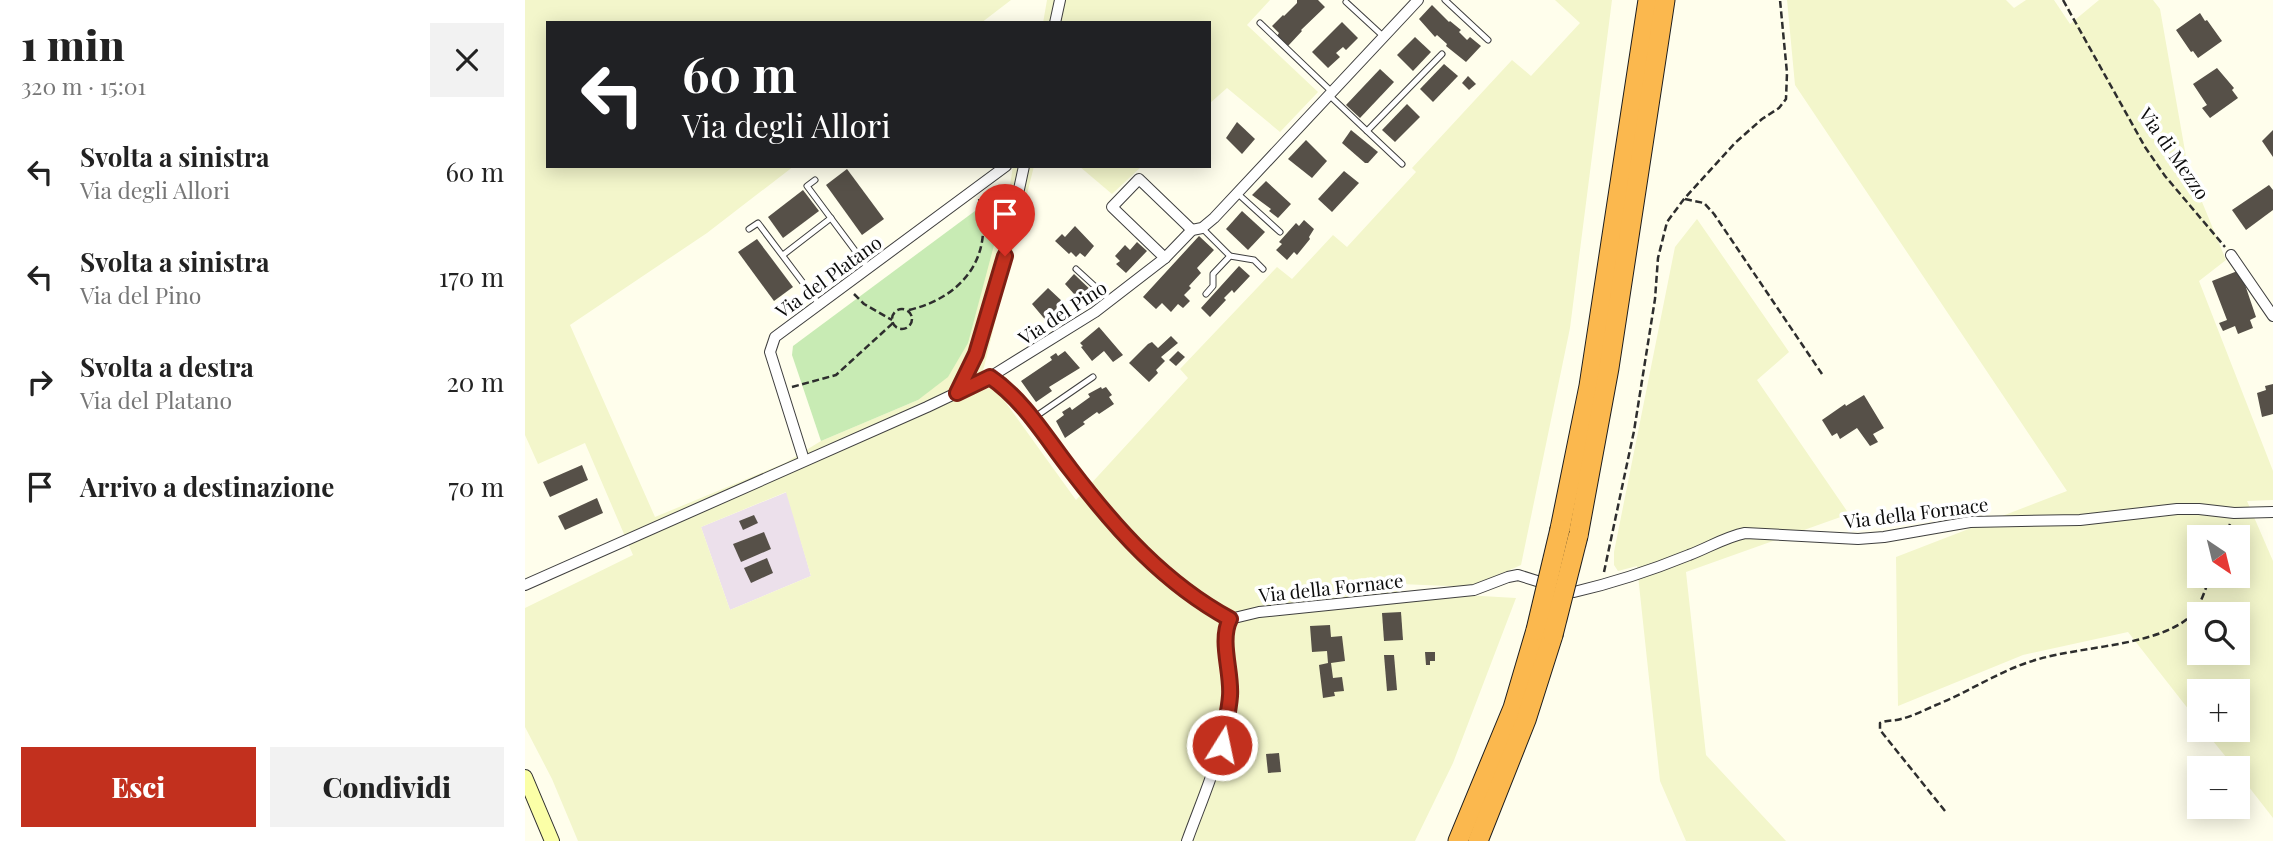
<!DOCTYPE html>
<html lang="it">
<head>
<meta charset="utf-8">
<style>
	body { margin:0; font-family:"Playfair Display",serif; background:#f2f2f2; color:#222; height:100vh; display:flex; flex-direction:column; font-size:26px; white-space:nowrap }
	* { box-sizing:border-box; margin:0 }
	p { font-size:23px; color:#767676 }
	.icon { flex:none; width:38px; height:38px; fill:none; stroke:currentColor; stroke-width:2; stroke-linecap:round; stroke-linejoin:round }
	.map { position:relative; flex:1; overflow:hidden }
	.drawer { display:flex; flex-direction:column; background:#fff; width:525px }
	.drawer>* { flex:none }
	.top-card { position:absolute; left:21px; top:21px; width:665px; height:147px; border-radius:0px; box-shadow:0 4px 18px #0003; background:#202124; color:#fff; overflow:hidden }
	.needle { width:46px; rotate:145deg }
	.tools { position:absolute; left:1662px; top:525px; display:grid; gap:14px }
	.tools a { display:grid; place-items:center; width:63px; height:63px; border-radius:0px; background:#fff; box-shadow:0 4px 18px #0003; font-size:35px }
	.pin { position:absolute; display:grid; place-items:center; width:60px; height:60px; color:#fff; margin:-72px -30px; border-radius:50% 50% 50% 0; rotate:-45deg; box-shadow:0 0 7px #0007 }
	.pin .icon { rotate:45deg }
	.me { position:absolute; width:77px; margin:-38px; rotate:10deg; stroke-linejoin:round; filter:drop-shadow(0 0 5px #0008) }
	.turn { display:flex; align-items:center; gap:24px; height:147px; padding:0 21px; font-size:32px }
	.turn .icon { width:91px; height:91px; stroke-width:2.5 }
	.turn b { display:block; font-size:49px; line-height:60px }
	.round { display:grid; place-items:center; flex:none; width:74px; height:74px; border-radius:0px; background:#f2f2f2 }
	.summary { display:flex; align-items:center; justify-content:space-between; height:119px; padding:0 21px }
	h1 { font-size:42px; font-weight:800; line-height:52px }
	.primary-button { display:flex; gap:14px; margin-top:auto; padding:14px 21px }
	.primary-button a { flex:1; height:80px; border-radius:0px; background:#c2301e; color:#fff; font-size:28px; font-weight:800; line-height:80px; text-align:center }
	.primary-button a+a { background:#f2f2f2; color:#222 }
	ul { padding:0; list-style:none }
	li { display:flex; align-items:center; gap:21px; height:105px; padding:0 21px }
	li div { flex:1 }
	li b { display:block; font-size:26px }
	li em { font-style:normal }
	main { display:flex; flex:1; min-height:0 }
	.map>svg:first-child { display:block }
</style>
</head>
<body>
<main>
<section class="drawer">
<div class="summary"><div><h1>1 min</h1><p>320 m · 15:01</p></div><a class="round"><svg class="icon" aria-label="close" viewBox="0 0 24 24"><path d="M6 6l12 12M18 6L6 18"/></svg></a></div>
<ul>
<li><svg class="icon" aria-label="left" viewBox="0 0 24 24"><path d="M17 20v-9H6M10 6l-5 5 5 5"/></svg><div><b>Svolta a sinistra</b><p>Via degli Allori</p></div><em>60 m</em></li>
<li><svg class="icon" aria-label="left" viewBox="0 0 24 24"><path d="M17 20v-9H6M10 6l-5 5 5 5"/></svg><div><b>Svolta a sinistra</b><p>Via del Pino</p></div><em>170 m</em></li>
<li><svg class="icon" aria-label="right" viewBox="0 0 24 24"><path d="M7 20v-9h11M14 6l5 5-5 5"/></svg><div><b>Svolta a destra</b><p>Via del Platano</p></div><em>20 m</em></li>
<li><svg class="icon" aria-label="arrive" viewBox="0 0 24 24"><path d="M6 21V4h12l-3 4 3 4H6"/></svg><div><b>Arrivo a destinazione</b></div><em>70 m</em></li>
</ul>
<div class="primary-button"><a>Esci</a><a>Condividi</a></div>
</section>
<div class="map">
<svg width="1748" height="841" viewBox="0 0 1748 841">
	<rect width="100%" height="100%" fill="#fffeec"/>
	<path fill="#ece0eb" d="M262 492 286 576 205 610 176 527Z"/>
	<g fill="#f3f6cb" fill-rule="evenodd">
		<path d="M0 0H486L456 23H23V166H269L182 233 45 325 130 517 260 463 296 441 393 400 485 185 488 166H509L458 371 551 500 663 378 655 369 752 267 767 279 808 235 822 247 891 172 887 168 987 60 1006 76 1055 23 1030 0H1087L1045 328 996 565 947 587 875 584 870 591 991 598 928 763 890 841H53L27 779 0 727V608L108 555 60 443 13 464 0 435ZM261 492 286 576 205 610 176 527Z"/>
		<path d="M522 0H745L722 25 793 92 755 132 702 88 684 104V23H518Z"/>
		<path d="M1262 0H1481L1489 8 1501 0H1529L1545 24 1574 0H1628L1635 9 1663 168 1701 260 1674 281 1748 471V500L1722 501 1748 561V818L1713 773V768H1710L1679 730H1713V691H1675V724L1603 632 1498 655 1373 706 1371 557 1542 491 1270 85ZM1675 537H1713V576H1675ZM1675 614H1713V653H1675Z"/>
		<path d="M554 166H617L587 194Z"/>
		<path d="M1172 219 1264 352 1232 380 1324 514 1161 572 1181 755 1261 841H1161L1135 781 1112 566 1093 571 1089 565V552L1150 247Z"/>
	</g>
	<path fill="#c8ebb4" d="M485 185 443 343 423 377 393 400 296 441 267 355 268 346Z"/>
	<g fill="#565048">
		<path d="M772 0H793L800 7 776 30 777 31 763 46 752 36 754 33 747 26 758 15 759 16 772 3Z"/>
		<path d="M907 5 924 22 925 21 936 30 934 32 942 40 945 37 956 46 941 62 921 46 922 44 912 35 910 37 894 19Z"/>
		<path d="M1675 13 1680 21 1682 20 1697 41 1673 58 1668 51 1666 52 1651 30Z"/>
		<path d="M817 22 833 38 821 50 818 47 811 53 815 57 803 68 787 52Z"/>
		<path d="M890 37 906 52 888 71 872 55Z"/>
		<path d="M919 64 933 76 908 102 895 89Z"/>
		<path d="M1692 68 1709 88 1707 90 1713 98 1685 118 1677 108 1682 105 1668 84Z"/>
		<path d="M855 69 869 82 835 118 821 105Z"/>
		<path d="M943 76 951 84 944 90 937 83Z"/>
		<path d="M882 104 895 117 870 142 857 130Z"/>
		<path d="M712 122 730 139 717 154 701 138Z"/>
		<path d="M826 130 853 152 843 163H840L817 143Z"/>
		<path d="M1748 130V157L1737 141Z"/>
		<path d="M781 140 802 161 787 178 763 159Z"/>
		<path d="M322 169 359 219 337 235 301 185Z"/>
		<path d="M819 171 834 183 807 212 793 199Z"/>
		<path d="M741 181 766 204 753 218 744 211 746 209 727 195Z"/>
		<path d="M1744 185 1748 190V210L1721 230 1707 210Z"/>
		<path d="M278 190 294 211 258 238 243 217Z"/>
		<path d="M717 211 740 232 723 250 701 229Z"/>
		<path d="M779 220 789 229 784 237 785 239 772 255 769 252 762 260 751 250 757 244 754 242 771 223 774 226Z"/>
		<path d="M550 226 569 246 560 257 555 253 551 257 546 252 544 254 530 241 537 234 540 237Z"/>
		<path d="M674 236 689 250 672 268 676 273 664 286 666 288 659 295 665 301 658 308 653 304 646 312 637 303 631 309 618 297Z"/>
		<path d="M232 239 268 287 249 301 213 252Z"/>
		<path d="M612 242 622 251 601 273 591 264 595 261 590 256 600 245 605 250Z"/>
		<path d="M714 266 725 276 709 293 707 290 699 298 701 300 685 317 676 308Z"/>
		<path d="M1715 270 1731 317 1725 320 1728 328 1713 334 1710 326 1698 331 1694 323 1702 320 1687 281Z"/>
		<path d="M549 274 571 295 560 306 540 284Z"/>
		<path d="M523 288 538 302 531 308 535 312 523 323 507 304Z"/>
		<path d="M574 327 598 355 588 362 579 351 567 361 556 347 558 346 555 343Z"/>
		<path d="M646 336 653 343 636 357 640 361 631 370 633 373 624 382 604 363 623 344 627 342 633 348Z"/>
		<path d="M540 351 555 368 524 387 527 391 511 402 496 381 527 360 525 357 531 353 533 356Z"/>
		<path d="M653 351 660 357 651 366 644 360Z"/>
		<path d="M1748 384V414L1737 417 1732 393 1741 390 1740 386Z"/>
		<path d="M576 387 577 389 581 387 587 395 584 397 589 404 574 414 572 412 558 422 560 424 540 438 531 421 539 415 537 412 545 407 547 410 565 397 563 394Z"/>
		<path d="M1339 395 1359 428 1348 434 1353 442 1345 446 1332 428 1315 439 1312 433 1307 436 1297 420 1320 404 1321 406Z"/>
		<path d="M57 465 63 480 25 497 18 482Z"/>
		<path d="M72 498 78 513 40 530 33 516Z"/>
		<path d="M229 515 233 523 218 530 214 521Z"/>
		<path d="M239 532 246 549 216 562 208 544Z"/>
		<path d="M242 558 248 573 226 583 219 568Z"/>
		<path d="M876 612 878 640 859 641 857 613Z"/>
		<path d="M805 625 806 637 817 636 820 661 806 663 808 678 817 677 819 691 809 692 810 696 798 698 794 665 803 663 802 651 787 652 785 626Z"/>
		<path d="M900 652H910V661H905V665H901Z"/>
		<path d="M859 655H869L872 690 862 691Z"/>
		<path d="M754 753 756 772 743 773 741 754Z"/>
	</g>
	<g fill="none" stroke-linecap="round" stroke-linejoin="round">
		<g stroke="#3f3f3f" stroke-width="7">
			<g id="lane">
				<path d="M920 0 963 40"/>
				<path d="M821 2 859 37"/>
				<path d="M735 23 807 92"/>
				<path d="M804 95 842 131 917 54"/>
				<path d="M842 131 877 164"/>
				<path d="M290 180 282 186 343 268"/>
				<path d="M712 193 755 232"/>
				<path d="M677 228 705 256 729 260 738 269"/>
				<path d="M224 229 233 223 294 304"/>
				<path d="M258 255 306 218"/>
				<path d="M551 269 586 301"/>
				<path d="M681 294 688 286V274L705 256"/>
				<path d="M507 419 568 377"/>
			</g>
		</g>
		<g stroke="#3f3f3f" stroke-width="12">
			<g id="street">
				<path d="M530 23 535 0"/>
				<path d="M1706 255 1748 316"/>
				<path d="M640 258 587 207 614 179 667 230"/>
				<path d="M465 377 488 395C556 477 609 567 705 619"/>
				<path d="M432 393C467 319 482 245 499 166"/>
				<path d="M279 460 245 352 250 337 481 166"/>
				<path d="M0 585 402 407 465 377 570 312 640 258 667 230 677 228 689 218 893 0"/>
				<path d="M1049 592C1088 583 1127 570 1164 555 1183 548 1200 537 1220 533L1333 539 1359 537 1445 522 1555 520 1652 509H1674L1709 513 1748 512"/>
				<path d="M662 841C679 794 702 745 705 695 707 671 695 641 705 619L734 612 949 590 983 577 993 575 1012 581"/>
			</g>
		</g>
		<g stroke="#2e2e2e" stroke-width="16">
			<path id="secondary" d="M0 777 27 841"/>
		</g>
		<g stroke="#1d1d1d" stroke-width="21">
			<g id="highway">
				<path d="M1035 529 1064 386 1123 0"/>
				<path d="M1053 536 1084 368 1140 0"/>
				<path d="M933 841 988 708 1011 630"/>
				<path d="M953 841 1001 720 1028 635"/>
			</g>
		</g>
		<g stroke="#2e2e2e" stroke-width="2.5" stroke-dasharray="7 3.5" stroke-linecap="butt">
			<path d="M1538 0 1620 147 1640 176 1700 247"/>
			<path d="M1160 199 1179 203 1189 214 1297 374"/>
			<path d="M329 294 339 304 367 320"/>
			<circle cx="377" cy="319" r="10"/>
			<path d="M384 310C439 297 470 255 454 199"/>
			<path d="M267 387 311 375 368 323"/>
			<path d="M1700 537 1705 524"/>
			<path d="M1079 572 1109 431 1130 299 1133 258 1142 222 1159 199 1210 143 1237 119 1254 108 1261 99 1262 73 1255 0"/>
			<path d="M1420 811 1355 730V723C1362 720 1369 721 1376 719 1388 716 1400 710 1411 705 1446 691 1477 669 1514 659 1556 647 1618 646 1655 624 1674 613 1678 596 1685 576"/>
		</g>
		<use href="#lane" stroke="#fff" stroke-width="5"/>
		<use href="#street" stroke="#fff" stroke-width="10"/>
		<use href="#secondary" stroke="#fbffa7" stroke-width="14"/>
		<use href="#highway" stroke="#fbb84e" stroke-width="19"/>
		<g stroke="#1d1d1d" stroke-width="21" stroke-linecap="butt">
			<g id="highway-bridge">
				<path d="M1011 630 1035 529"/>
				<path d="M1028 635 1053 536"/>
			</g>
		</g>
		<use href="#highway-bridge" stroke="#fbb84e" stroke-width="19"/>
	</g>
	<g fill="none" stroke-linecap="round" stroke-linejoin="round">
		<g stroke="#7e1f14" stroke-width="18">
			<path id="route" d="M480 256 451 354 432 393 465 377C499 400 521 438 546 470 591 529 639 583 705 619 694 641 707 672 705 696 704 712 699 729 697 745"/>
		</g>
		<use href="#route" stroke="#c2301e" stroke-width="12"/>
	</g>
	<g text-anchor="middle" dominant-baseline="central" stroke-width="7" stroke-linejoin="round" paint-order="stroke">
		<g font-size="19" fill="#0c0c0c" stroke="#fff">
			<text transform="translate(1650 153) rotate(55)">Via di Mezzo</text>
			<text transform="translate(303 276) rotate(-36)">Via del Platano</text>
			<text transform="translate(537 312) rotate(-33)">Via del Pino</text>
			<text transform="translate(1391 512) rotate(-7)">Via della Fornace</text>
			<text transform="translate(806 587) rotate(-6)">Via della Fornace</text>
		</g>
	</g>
</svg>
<div class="tools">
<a><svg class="needle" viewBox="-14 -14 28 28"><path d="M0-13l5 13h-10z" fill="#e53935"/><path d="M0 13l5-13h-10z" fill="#767676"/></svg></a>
<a><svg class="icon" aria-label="search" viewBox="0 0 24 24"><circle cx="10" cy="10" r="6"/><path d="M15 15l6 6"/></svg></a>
<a>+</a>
<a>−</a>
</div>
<div class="pin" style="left:480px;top:256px;background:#d93025"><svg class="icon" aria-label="arrive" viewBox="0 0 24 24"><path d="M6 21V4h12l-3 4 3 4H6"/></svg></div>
<svg class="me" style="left:697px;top:745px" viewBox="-20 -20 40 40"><circle r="17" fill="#c2301e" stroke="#fff" stroke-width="3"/><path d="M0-11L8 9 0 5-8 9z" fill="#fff"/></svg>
<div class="top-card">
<div class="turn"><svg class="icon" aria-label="left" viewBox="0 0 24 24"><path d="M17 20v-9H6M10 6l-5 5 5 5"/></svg><div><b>60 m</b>Via degli Allori</div></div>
</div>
</div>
</main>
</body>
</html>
